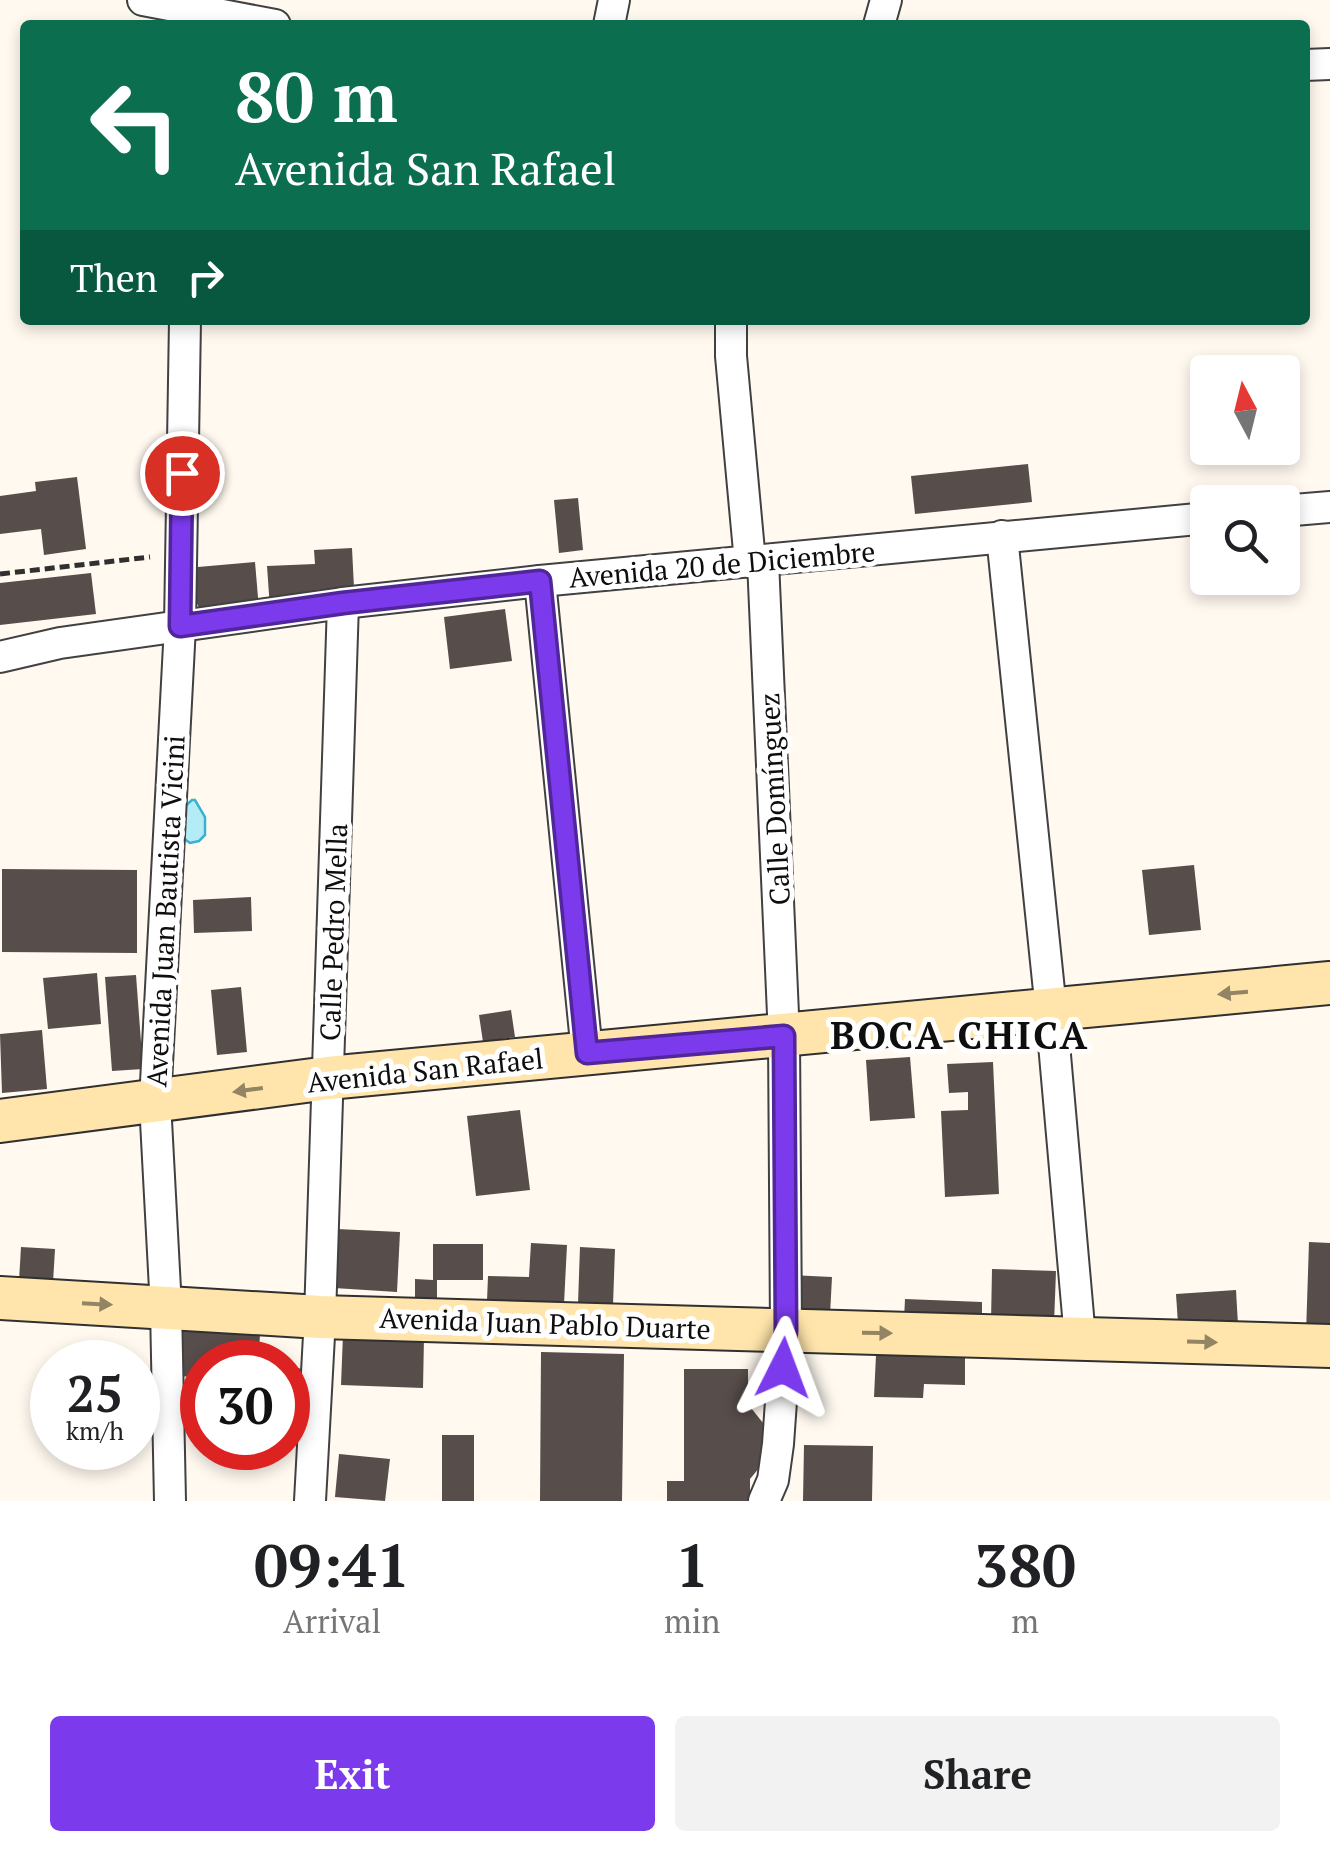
<!DOCTYPE html>
<html lang="en">
<head>
<meta charset="utf-8">
<style>
	body { margin:0; font-family:"PT Serif",serif; background:#f2f2f2; color:#202124; height:100vh; display:flex; flex-direction:column; font-size:38px; white-space:nowrap }
	* { box-sizing:border-box; margin:0 }
	p { font-size:32px; color:#757577 }
	.icon { flex:none; width:55px; height:55px; fill:none; stroke:currentColor; stroke-width:2; stroke-linecap:round; stroke-linejoin:round }
	.map { position:relative; height:1501px; overflow:hidden }
	.side { display:flex; flex-direction:column; background:#fff; flex:1 }
	.side>* { flex:none }
	.guide { position:absolute; left:20px; top:20px; width:1290px; height:305px; border-radius:10px; box-shadow:0 5px 15px #0003; background:#0b6e4f; color:#fff; overflow:hidden }
	.needle { width:65px; rotate:353deg }
	.tools { position:absolute; left:1190px; top:355px; display:grid; gap:20px }
	.tools a { display:grid; place-items:center; width:110px; height:110px; border-radius:10px; background:#fff; box-shadow:0 5px 15px #0003; font-size:50px }
	.speed { position:absolute; left:30px; top:1340px; display:flex; gap:20px; font-size:50px; font-weight:700; text-align:center }
	.speed>* { display:grid; place-content:center; width:130px; height:130px; border-radius:50%; background:#fff; box-shadow:0 5px 15px #0003; line-height:1 }
	.speed small { font-size:25px; font-weight:400 }
	.speed .limit { border:15px solid #d22; background:#fff; color:#111 }
	.pin { position:absolute; display:grid; place-items:center; width:85px; height:85px; color:#fff; margin:-42px; border:5px solid #fff; border-radius:50%; box-shadow:0 2px 10px #0007 }
	.me { position:absolute; width:110px; margin:-55px; rotate:3deg; stroke-linejoin:round; filter:drop-shadow(0 0 8px #0008) }
	.turn { display:flex; align-items:center; gap:35px; height:210px; padding:0 50px; font-size:45px }
	.turn .icon { width:130px; height:130px; stroke-width:2.5 }
	.turn b { display:block; font-size:70px; line-height:85px }
	.then { display:flex; align-items:center; height:95px; padding:0 50px; background:#0003; gap:20px; font-size:38px }
	.eta { display:flex; justify-content:space-evenly; align-items:center; height:170px; text-align:center }
	.eta b { font-size:60px; font-weight:600; line-height:70px }
	.action { display:flex; gap:20px; margin-top:auto; padding:20px 50px }
	.action a { flex:1; height:115px; border-radius:10px; background:#7c3aed; color:#fff; font-size:40px; font-weight:600; line-height:115px; text-align:center }
	.action a+a { background:#f2f2f2; color:#202124 }
	.map>svg:first-child { display:block }
</style>
</head>
<body>
<div class="map">
<svg width="1330" height="1501" viewBox="0 0 1330 1501">
	<rect width="100%" height="100%" fill="#fff9f0"/>
	<path fill="#b3ecf7" stroke="#39b2d0" stroke-width="2.5" d="M192 800H195L205 817V835L199 841 190 843 183 838V808Z"/>
	<g fill="#574d4a">
		<path d="M1028 464 1032 502 915 514 911 476Z"/>
		<path d="M77 477 86 549 44 555 41 529 0 534V496L36 491 35 482Z"/>
		<path d="M578 498 583 550 559 553 554 500Z"/>
		<path d="M352 548 354 588 316 590 317 606 270 609 267 566 315 564 314 550Z"/>
		<path d="M255 562 259 609 202 614 190 589 191 577 198 567Z"/>
		<path d="M91 573 96 614 0 625V583Z"/>
		<path d="M505 609 512 661 450 669 444 617Z"/>
		<path d="M1194 865 1201 930 1149 935 1142 870Z"/>
		<path d="M2 869 137 870V953L2 952Z"/>
		<path d="M251 897 252 931 194 933 193 900Z"/>
		<path d="M97 973 101 1024 48 1029 43 978Z"/>
		<path d="M136 975 143 1069 112 1071 105 977Z"/>
		<path d="M241 987 247 1052 217 1055 211 990Z"/>
		<path d="M511 1010 515 1037 483 1042 479 1015Z"/>
		<path d="M42 1030 47 1089 2 1093 0 1034Z"/>
		<path d="M910 1057 915 1118 870 1121 866 1060Z"/>
		<path d="M993 1062 999 1194 945 1197 941 1111 968 1110V1092L949 1093 947 1064Z"/>
		<path d="M520 1110 530 1190 476 1196 467 1116Z"/>
		<path d="M337 1229 400 1232 397 1292 334 1288Z"/>
		<path d="M1309 1242 1330 1243V1334H1306Z"/>
		<path d="M531 1243 567 1245 564 1304 487 1301 488 1276 529 1277Z"/>
		<path d="M433 1244H483V1280H437V1301H415V1279L433 1280Z"/>
		<path d="M21 1247 55 1249 53 1283 19 1281Z"/>
		<path d="M580 1247 615 1249 613 1305 578 1304Z"/>
		<path d="M992 1269 1056 1271 1054 1324 991 1322Z"/>
		<path d="M790 1275 832 1277 830 1315 806 1314 799 1309Z"/>
		<path d="M1236 1290 1238 1325 1178 1324 1176 1294Z"/>
		<path d="M905 1299 982 1302V1323L904 1320Z"/>
		<path d="M182 1331 260 1335 258 1362H202V1378L180 1376Z"/>
		<path d="M343 1334 424 1337 423 1388 341 1385Z"/>
		<path d="M541 1352 624 1354 622 1501H540Z"/>
		<path d="M876 1355 965 1358V1385L924 1384 923 1398 874 1397Z"/>
		<path d="M288 1367 304 1369 298 1417 288 1415Z"/>
		<path d="M684 1369H748V1404L770 1432 768 1457 750 1479V1501H667V1481H684Z"/>
		<rect x="442" y="1435" width="32" height="66"/>
		<path d="M804 1445 873 1446 872 1501H803Z"/>
		<path d="M339 1454 390 1459 385 1501 335 1497Z"/>
	</g>
	<g fill="none" stroke-linecap="round" stroke-linejoin="round">
		<g stroke="#414141" stroke-width="34">
			<g id="street">
				<path d="M143 0 275 25"/>
				<path d="M609 25 614 0"/>
				<path d="M879 25 886 0"/>
				<path d="M1305 65 1330 64"/>
				<path d="M731 320V356L750 562"/>
				<path d="M1282 511 1330 507"/>
				<path d="M1002 536 1051 1010 1080 1338"/>
				<path d="M763 561 784 1037 786 1330 778 1444 773 1480 764 1501"/>
				<path d="M540 581 587 1053"/>
				<path d="M0 657 60 643 343 603 540 581 1208 518"/>
				<path d="M170 1501 166 1308 155 1102 180 626 185 320"/>
				<path d="M310 1501 320 1317 343 603"/>
			</g>
		</g>
		<g stroke="#303030" stroke-width="46">
			<g id="secondary">
				<path d="M0 1121 328 1078 1330 983"/>
				<path d="M0 1298 320 1317 1330 1346"/>
			</g>
		</g>
		<path stroke="#303030" stroke-width="5" stroke-dasharray="10 5" stroke-linecap="butt" d="M0 574 150 557"/>
		<use href="#street" stroke="#fff" stroke-width="30"/>
		<use href="#secondary" stroke="#ffe5ab" stroke-width="42"/>
	</g>
	<defs><path id="oneway-solid" d="M-6-.8H1V-3.2L6.5 0L1 3.2V.8H-6Z" transform="scale(2.5)"/></defs>
	<g fill="#938464">
		<use href="#oneway-solid" transform="translate(1233 993) rotate(175)"/>
		<use href="#oneway-solid" transform="translate(248 1090) rotate(172)"/>
		<use href="#oneway-solid" transform="translate(97 1304) rotate(3)"/>
		<use href="#oneway-solid" transform="translate(877 1333) rotate(1)"/>
		<use href="#oneway-solid" transform="translate(1202 1342) rotate(2)"/>
	</g>
	<g fill="none" stroke-linecap="round" stroke-linejoin="round">
		<g stroke="#51269a" stroke-width="25">
			<path id="route" d="M182 473 180 626 343 603 540 581 587 1053 784 1036 786 1330 783 1368"/>
		</g>
		<use href="#route" stroke="#7c3aed" stroke-width="18"/>
	</g>
	<g text-anchor="middle" dominant-baseline="central" stroke-width="10" stroke-linejoin="round" paint-order="stroke">
		<g font-size="28" fill="#0e0e0e" stroke="#fff">
			<text transform="translate(722 564) rotate(-5)">Avenida 20 de Diciembre</text>
			<text transform="translate(774 799) rotate(-93)">Calle Domínguez</text>
			<text transform="translate(165 911) rotate(-87)">Avenida Juan Bautista Vicini</text>
			<text transform="translate(333 932) rotate(-88)">Calle Pedro Mella</text>
			<text transform="translate(425 1070) rotate(-6)">Avenida San Rafael</text>
			<text transform="translate(545 1323) rotate(2)">Avenida Juan Pablo Duarte</text>
		</g>
		<g font-size="38" font-weight="bold" letter-spacing="2.5" fill="#0e0e0e" stroke="#fff">
			<text x="960" y="1035">BOCA CHICA</text>
		</g>
	</g>
</svg>
<div class="tools">
<a><svg class="needle" viewBox="-14 -14 28 28"><path d="M0-13l5 13h-10z" fill="#e53935"/><path d="M0 13l5-13h-10z" fill="#757577"/></svg></a>
<a><svg class="icon" aria-label="search" viewBox="0 0 24 24"><circle cx="10" cy="10" r="6"/><path d="M15 15l6 6"/></svg></a>
</div>
<div class="speed"><div>25<small>km/h</small></div><div class="limit">30</div></div>
<div class="pin" style="left:182px;top:473px;background:#d93025"><svg class="icon" aria-label="arrive" viewBox="0 0 24 24"><path d="M6 21V4h12l-3 4 3 4H6"/></svg></div>
<svg class="me" style="left:783px;top:1368px" viewBox="-20 -20 40 40"><path d="M0-17L14 15 0 8-14 15z" fill="#7c3aed" stroke="#fff" stroke-width="4"/></svg>
<div class="guide">
<div class="turn"><svg class="icon" aria-label="left" viewBox="0 0 24 24"><path d="M17 20v-9H6M10 6l-5 5 5 5"/></svg><div><b>80 m</b>Avenida San Rafael</div></div>
<div class="then">Then<svg class="icon" aria-label="right" viewBox="0 0 24 24"><path d="M7 20v-9h11M14 6l5 5-5 5"/></svg></div>
</div>
</div>
<section class="side">
<div class="eta">
<div><b>09:41</b><p>Arrival</p></div>
<div><b>1</b><p>min</p></div>
<div><b>380</b><p>m</p></div>
</div>
<div class="action"><a>Exit</a><a>Share</a></div>
</section>
</body>
</html>
